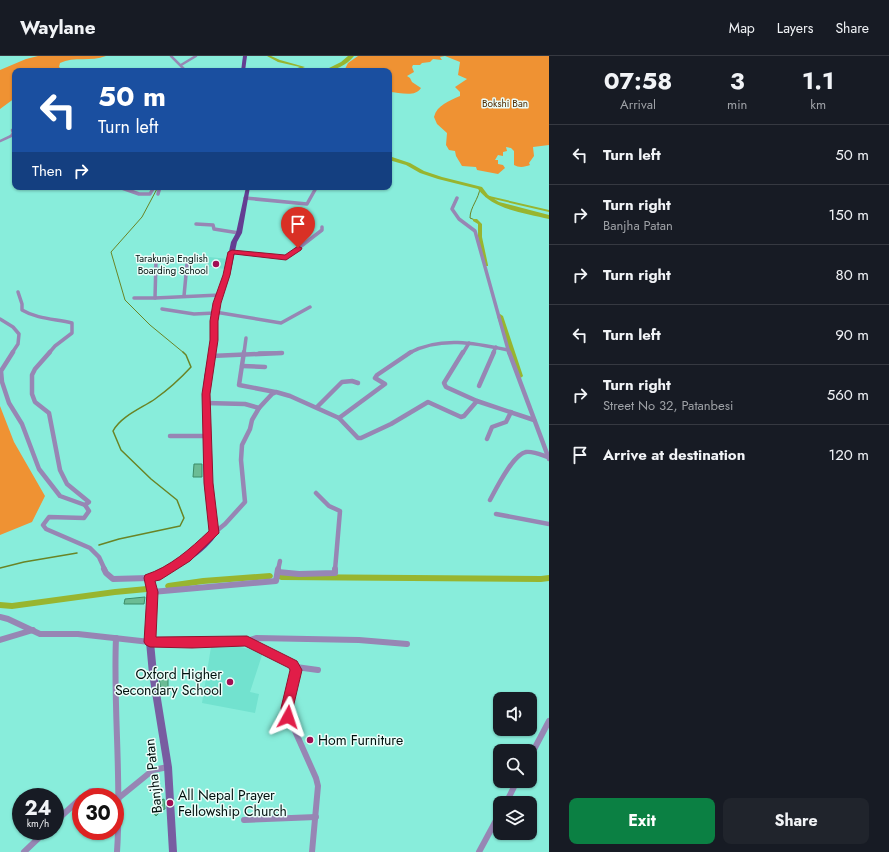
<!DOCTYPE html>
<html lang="en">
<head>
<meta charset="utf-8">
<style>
	body { margin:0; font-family:Jost,sans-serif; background:#20242c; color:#f1f3f6; height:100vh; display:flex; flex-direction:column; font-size:15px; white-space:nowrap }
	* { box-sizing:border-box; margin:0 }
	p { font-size:13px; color:#9ea1a6 }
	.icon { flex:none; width:22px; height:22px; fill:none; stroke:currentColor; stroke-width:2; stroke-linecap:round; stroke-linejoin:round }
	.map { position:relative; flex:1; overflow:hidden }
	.details { display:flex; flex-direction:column; background:#171b24; width:340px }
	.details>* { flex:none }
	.banner { position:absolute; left:12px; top:12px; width:380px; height:122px; border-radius:8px; box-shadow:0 1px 3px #0004; background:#1a4fa0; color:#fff; overflow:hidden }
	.buttons { position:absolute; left:493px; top:636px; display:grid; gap:8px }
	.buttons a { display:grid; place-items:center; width:44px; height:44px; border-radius:8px; background:#171b24; box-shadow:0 1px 3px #0004; font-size:20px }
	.speed { position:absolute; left:12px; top:732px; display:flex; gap:8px; font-size:20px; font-weight:700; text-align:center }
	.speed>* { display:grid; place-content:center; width:52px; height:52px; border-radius:50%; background:#171b24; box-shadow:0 1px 3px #0004; line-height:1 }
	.speed small { font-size:10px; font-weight:400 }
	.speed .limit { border:6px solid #d22; background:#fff; color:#111 }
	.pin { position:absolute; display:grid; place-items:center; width:34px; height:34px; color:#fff; margin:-41px -17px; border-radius:50% 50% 50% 0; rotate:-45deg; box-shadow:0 0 4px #0007 }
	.pin .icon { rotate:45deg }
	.me { position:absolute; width:44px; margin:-22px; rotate:5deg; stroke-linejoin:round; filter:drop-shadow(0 0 3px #0008) }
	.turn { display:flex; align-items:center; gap:14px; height:84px; padding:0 20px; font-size:18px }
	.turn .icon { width:52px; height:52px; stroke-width:2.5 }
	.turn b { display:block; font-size:28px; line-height:34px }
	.then { display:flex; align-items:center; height:38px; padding:0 20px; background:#0003; gap:8px; font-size:15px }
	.eta { display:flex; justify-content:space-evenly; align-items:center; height:68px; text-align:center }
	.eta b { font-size:24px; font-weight:700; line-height:28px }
	.action { display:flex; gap:8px; margin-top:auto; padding:8px 20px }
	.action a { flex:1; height:46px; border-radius:8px; background:#0b8043; color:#fff; font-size:16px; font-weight:700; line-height:46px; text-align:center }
	.action a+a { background:#20242c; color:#f1f3f6 }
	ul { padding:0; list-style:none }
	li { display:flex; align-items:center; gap:12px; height:60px; padding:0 20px; border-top:1px solid #363941 }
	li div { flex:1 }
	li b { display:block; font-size:15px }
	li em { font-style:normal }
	header { display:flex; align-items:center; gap:24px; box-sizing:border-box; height:56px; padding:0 20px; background:#171b24; border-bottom:1px solid #363941 }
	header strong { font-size:19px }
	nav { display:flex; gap:22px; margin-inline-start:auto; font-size:14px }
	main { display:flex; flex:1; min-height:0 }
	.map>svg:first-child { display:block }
</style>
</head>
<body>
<header>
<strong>Waylane</strong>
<nav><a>Map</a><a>Layers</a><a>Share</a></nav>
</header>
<main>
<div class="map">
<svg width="549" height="796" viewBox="0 0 549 796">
	<rect width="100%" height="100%" fill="#88eddb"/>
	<g fill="#72e2cf">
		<path d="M209 201 228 203 225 213 205 210 207 206 190 205 191 202 208 203Z"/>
		<path d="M235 590 263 596 250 636 259 638 255 657 202 647 211 591Z"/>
	</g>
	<g fill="#ef9233">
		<path d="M38 0H106C91 6 74 0 60 7L59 11 64 15H15V42L0 53V14L26 3Z"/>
		<path d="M358 0H549V89L533 91 534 100 529 107 530 109C525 111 519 112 514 109V95L511 92 506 91 507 95 503 96V100L498 99 495 104H498V108L503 109 505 112 498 118 477 114 476 111 462 110 456 100 455 95 449 94 446 89 447 77 437 68 434 61C437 49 449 45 460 40V36L455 31 467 23 458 19 460 6 445 0 440 1 442 4 433 3 430 6 422 7 420 9H413L412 11 414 16 407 20 410 22 412 26 421 32C415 42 399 36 389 36V15H344L348 7Z"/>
		<path d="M0 350 14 386 45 440 32 466 0 479Z"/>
	</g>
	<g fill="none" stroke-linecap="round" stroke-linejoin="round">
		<g stroke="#6a8425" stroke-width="1">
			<path d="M158 131 142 161 111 196 125 244 150 269 184 297"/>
			<path d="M475 164 470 162C470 151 479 143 480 132"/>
		</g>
		<g stroke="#6a8425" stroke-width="1.5">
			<path d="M99 489 119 483 180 470 184 462 177 444 151 423 121 394 113 375C121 360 142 352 155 343 169 333 180 323 191 311L186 299 183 296"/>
			<path d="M0 512 24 506 77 497"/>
		</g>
		<g fill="#98b52f" fill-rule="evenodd">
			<path d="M267 0H271L280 4 305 11 295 15H290L300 11 278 6Z"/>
			<path d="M485 139 549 154V156L485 141Z"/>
			<path d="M473 163H477L482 168V181L488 209V210H484V209L478 181V168L473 165Z"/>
			<path d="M500 258 503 260 523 320 522 321 520 322 517 320 497 260Z"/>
			<path d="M270 517 272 518 273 520 272 522 270 523 203 528 168 533 166 532 165 530 166 528 168 527 203 522Z"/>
			<path d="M281 518 541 520 549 519V525L541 526 281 524 279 523 278 521 279 519Z"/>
			<path d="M147 530 149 531 150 533 149 535 147 536 115 539 12 553 0 552V546L12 547 115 533Z"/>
		</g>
		<g fill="#98b52f" fill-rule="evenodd">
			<path d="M348 0H354C347 9 334 15 323 15L341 6Z"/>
			<path d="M389 100 410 107 424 115 442 121 482 131 488 139 499 146 549 159V163C525 157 493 154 478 133L438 123 420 117 406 109 389 104Z"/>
		</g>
	</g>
	<g fill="#6bbc95" stroke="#3b8c68">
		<path d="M194 408H202V421H193Z"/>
		<path d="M145 541 144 548H124L125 543Z"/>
		<path d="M168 621V633L161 634 159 622Z"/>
		<path d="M164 743 165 753 162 754 156 760 153 756 159 751V745Z"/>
	</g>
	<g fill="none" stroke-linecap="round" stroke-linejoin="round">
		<g stroke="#9786b4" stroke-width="2.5">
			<path d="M171 0 186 15"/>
			<path d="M181 9 196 0"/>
			<path d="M0 85 11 80 13 77 12 74 15 72"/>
		</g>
		<g stroke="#9786b4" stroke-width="3.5">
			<path d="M119 131 139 138H150L154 131"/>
			<path d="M158 138 160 131"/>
			<path d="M245 142 307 148 316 132 312 131"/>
			<path d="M457 142 452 153 459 163 475 175 509 297"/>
			<path d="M196 168 213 169 214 173 239 177"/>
			<path d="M231 196 286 202 322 174V171"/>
			<path d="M156 204 155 242 220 239"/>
			<path d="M18 236 22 248V254C37 263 55 263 72 267V277L55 290 49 297"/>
			<path d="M184 240 187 208"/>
			<path d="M134 242H155"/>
			<path d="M162 253 194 258 215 257"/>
			<path d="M215 256 281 267 310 251"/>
			<path d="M0 263 13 271 19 278 18 288 12 297"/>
			<path d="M244 297 246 282"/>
			<path d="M259 297H282"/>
			<path d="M409 297C440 280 475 287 508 294"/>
			<path d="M463 297 469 287"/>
			<path d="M493 297 496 291"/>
		</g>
		<g stroke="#9786b4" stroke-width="4.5">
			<path d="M13 296 1 315 2 326 9 347 22 368 39 413 60 440 85 449 89 455 84 462 49 461 43 469 46 473 90 492 99 501 105 514"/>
			<path d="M50 296 35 313 32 319V338L35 346 49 357 60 414 67 428 89 446 85 449"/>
			<path d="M244 296 239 329 275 336"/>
			<path d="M509 296 549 403"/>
			<path d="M211 300 282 297"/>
			<path d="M242 310 265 311"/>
			<path d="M479 330 494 296"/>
			<path d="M477 345 534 364"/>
			<path d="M206 347 245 348 259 352 272 338 276 336 290 340 339 362 385 328 375 322 377 319 411 296"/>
			<path d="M317 351 342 326 352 325 358 327"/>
			<path d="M339 362 358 382H361L391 368 428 346 461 361 464 360 477 345 446 331 444 327 463 296"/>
			<path d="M170 380H208"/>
			<path d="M487 383 492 371 506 366 511 356"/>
			<path d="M316 437 329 450 340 455 335 514"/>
			<path d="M490 444C496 433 513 398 526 396 533 395 542 399 548 401"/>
			<path d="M496 458 549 468"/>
			<path d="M214 477 225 468 245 446 241 404 242 389 250 373 252 364 259 352"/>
			<path d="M278 514 280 505"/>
		</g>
		<g stroke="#9786b4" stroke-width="6">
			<path d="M104 513 106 517 113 523 149 522"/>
			<path d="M278 516 299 518 335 517V513"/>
			<path d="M152 536 276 525 278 513"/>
			<path d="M0 561 8 563 40 578H78L150 586 247 585 256 582 359 584 407 588"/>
			<path d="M116 582C113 653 122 725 117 796"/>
			<path d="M0 584 33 574"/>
			<path d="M247 585 296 611 287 657 316 722 318 730 312 796"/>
			<path d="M296 611 318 614"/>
			<path d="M530 701 549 665"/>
			<path d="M83 741 91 735H97L102 741"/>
			<path d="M115 745 153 714 168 711"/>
			<path d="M506 747 517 725"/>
			<path d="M244 764 316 761"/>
			<path d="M55 766 81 742"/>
			<path d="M24 796 46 775"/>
			<path d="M479 796 500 757"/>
		</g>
		<path fill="#785da1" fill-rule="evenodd" d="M150 583 153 584 154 586 157 618 172 711 177 796H169L164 711 149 618 146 586 147 584Z"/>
		<g fill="#633e92" fill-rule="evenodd">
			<path d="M243 0H247L245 15H241Z"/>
			<path d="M246 131H250L242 177 237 186 230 219 220 247 217 265V284L210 322 209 347 212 427 218 477C207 496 174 517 153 524L156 536 154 586 153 589 150 590 147 589 146 586 148 536 145 522 146 520C170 512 194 496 210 476L204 427 203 347 204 322 211 284V265L214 247 224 219 231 186 236 177Z"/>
		</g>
	</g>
	<path fill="#e11d48" stroke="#92132f" d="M298 190 302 192 301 194 286 204 234 198 230 219 221 247 218 265V284L210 338 213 427 219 477 190 505 160 524 155 525 158 536 156 581 247 580 297 605 302 614 293 652 294 661 292 665 288 667 283 665 281 652 290 614 289 612 245 590 192 592 150 591 146 589 144 586 147 536 144 522 145 519C170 511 190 493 209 475L204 427 202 338 210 284V265L213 247 223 219 228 196 232 194 285 199Z"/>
	<g fill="#a20f53" stroke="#ebfdf9" stroke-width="1.5">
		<circle cx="216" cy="208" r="4"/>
		<circle cx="230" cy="626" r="4"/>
		<circle cx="310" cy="684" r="4"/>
		<circle cx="170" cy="747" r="4"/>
	</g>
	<g text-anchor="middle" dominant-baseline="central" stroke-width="3" stroke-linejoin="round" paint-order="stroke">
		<g font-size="10" fill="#522c03" stroke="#ebfdf9">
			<text x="505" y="47">Bokshi Ban</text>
		</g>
		<g font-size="10" fill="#00110e" stroke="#ebfdf9" text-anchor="end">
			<text x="208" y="202">Tarakunja English<tspan x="208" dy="12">Boarding School</tspan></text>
		</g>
		<g font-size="14" fill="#00110e" stroke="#ebfdf9" text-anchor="start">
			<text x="222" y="618" text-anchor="end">Oxford Higher<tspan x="222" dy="16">Secondary School</tspan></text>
			<text x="318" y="684">Hom Furniture</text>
			<text x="178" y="739">All Nepal Prayer<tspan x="178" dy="16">Fellowship Church</tspan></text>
		</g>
		<g font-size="14" fill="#00110e" stroke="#ebfdf9">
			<text transform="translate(153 720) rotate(-96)">Banjha Patan</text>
		</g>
	</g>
</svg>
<div class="buttons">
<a><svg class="icon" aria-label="sound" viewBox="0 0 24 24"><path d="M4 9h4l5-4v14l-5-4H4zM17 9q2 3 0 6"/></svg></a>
<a><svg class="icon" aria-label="search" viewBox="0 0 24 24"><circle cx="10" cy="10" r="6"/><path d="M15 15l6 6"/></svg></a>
<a><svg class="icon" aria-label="layers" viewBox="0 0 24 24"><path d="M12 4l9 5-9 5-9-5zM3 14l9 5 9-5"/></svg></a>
</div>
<div class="speed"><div>24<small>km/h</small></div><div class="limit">30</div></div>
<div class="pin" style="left:298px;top:192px;background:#d93025"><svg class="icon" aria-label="arrive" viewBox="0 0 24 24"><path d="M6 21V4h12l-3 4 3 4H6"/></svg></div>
<svg class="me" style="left:288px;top:661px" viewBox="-20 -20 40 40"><path d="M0-17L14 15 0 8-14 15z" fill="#e11d48" stroke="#fff" stroke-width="4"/></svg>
<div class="banner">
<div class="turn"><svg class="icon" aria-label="left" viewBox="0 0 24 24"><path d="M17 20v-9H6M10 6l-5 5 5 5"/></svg><div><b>50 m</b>Turn left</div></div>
<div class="then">Then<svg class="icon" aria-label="right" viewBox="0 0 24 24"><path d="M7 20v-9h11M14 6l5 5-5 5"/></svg></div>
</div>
</div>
<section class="details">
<div class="eta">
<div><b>07:58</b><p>Arrival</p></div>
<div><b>3</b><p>min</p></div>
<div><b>1.1</b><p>km</p></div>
</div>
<ul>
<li><svg class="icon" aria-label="left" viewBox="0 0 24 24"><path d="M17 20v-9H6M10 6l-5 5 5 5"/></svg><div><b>Turn left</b></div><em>50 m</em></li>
<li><svg class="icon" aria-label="right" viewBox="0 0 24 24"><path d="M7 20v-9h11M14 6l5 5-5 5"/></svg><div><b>Turn right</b><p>Banjha Patan</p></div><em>150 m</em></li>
<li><svg class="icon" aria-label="right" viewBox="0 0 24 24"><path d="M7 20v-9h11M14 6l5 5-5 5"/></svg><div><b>Turn right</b></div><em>80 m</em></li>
<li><svg class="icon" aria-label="left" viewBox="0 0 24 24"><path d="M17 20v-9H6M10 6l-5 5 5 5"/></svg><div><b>Turn left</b></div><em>90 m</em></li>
<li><svg class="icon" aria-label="right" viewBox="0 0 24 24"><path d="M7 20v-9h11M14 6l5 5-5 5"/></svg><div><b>Turn right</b><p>Street No 32, Patanbesi</p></div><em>560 m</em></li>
<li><svg class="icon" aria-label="arrive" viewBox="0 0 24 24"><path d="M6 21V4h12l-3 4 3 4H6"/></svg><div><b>Arrive at destination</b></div><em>120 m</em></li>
</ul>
<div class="action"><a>Exit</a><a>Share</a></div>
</section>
</main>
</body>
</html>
